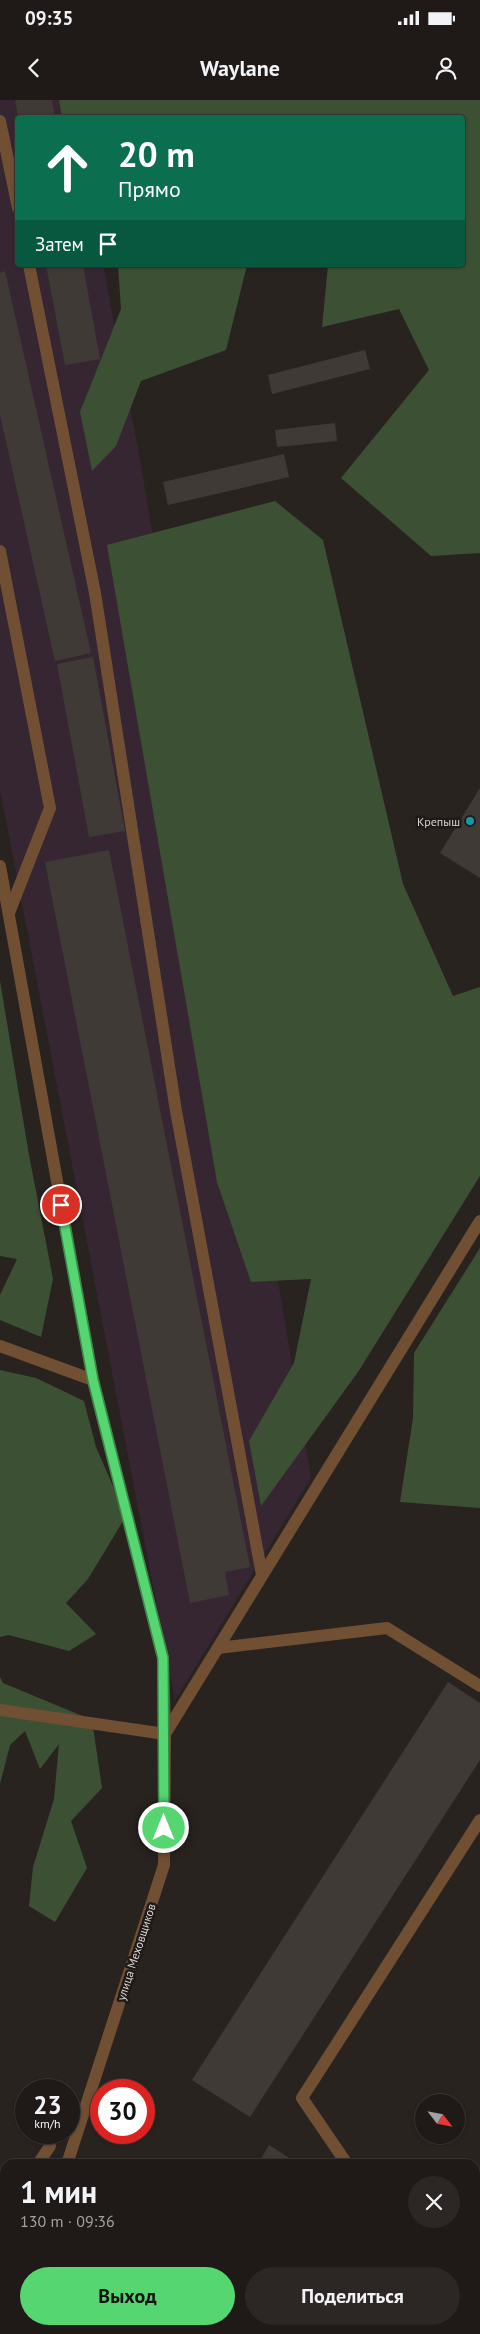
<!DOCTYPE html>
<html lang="ru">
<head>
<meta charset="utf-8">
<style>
	body { margin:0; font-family:"PT Sans",sans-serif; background:#2c2725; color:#f1f3f6; height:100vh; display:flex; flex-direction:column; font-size:19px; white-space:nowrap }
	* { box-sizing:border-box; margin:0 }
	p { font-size:16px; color:#a1a1a2 }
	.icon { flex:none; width:28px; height:28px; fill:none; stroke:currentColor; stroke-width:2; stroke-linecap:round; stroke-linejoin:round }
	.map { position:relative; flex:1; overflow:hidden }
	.side { position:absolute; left:0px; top:2059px; width:480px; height:176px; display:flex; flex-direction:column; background:#1f1a18; border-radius:15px 15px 0 0; box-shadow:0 1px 4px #0004,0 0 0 1px #3c3837 }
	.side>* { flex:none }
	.banner { position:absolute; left:15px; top:15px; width:450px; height:152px; border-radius:5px; box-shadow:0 1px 4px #0004,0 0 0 1px #3c3837; background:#0b6e4f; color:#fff; overflow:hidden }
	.needle { width:32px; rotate:122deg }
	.buttons { position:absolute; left:415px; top:1994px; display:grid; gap:10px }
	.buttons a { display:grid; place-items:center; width:50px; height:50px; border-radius:50%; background:#1f1a18; box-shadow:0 1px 4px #0004,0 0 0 1px #3c3837; font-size:25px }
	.speed { position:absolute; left:15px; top:1979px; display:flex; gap:10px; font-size:25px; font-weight:700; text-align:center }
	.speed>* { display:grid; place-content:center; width:65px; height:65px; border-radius:50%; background:#1f1a18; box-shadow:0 1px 4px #0004,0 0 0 1px #3c3837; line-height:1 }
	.speed small { font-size:12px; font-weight:400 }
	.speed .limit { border:8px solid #d22; background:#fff; color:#111 }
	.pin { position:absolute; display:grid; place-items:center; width:42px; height:42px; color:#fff; margin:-21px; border:2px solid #fff; border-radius:50%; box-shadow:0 1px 5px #0007 }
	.me { position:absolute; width:55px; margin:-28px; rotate:0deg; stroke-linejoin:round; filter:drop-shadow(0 0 4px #0008) }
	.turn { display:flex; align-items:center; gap:18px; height:105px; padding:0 20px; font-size:22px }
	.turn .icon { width:65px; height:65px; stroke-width:2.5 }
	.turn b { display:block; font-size:35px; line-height:42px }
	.then { display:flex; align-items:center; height:48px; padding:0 20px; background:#0003; gap:10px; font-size:19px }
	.round { display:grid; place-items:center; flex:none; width:52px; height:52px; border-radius:26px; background:#2c2725 }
	.head { display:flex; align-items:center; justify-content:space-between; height:85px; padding:0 20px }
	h1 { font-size:30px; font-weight:800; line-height:38px }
	.primary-button { display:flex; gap:10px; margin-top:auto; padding:10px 20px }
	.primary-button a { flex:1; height:58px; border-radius:30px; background:#56d671; color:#111; font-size:20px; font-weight:800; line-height:58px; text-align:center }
	.primary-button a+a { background:#2c2725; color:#f1f3f6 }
	.status { display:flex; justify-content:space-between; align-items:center; height:35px; padding:0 25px; background:#1f1a18; direction:ltr }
	.status svg { height:14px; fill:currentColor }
	header { display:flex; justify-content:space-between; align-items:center; height:65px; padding:0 20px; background:#1f1a18; font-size:22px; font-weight:800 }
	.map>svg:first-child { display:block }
</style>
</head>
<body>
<div class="status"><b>09:35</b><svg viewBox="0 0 49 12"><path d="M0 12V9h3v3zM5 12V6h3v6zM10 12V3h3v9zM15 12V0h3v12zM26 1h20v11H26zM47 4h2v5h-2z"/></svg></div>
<header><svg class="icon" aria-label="back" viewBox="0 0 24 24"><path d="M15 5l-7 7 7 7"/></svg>Waylane<svg class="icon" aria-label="person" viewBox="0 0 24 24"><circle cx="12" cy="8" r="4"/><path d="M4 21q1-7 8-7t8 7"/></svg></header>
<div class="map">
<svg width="480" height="2234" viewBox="0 0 480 2234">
	<rect width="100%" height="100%" fill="#292320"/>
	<path fill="#362632" d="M0 0H71L75 17 18 18V165H103L142 371 311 1378 175 1600 0 689Z"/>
	<g fill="#3c5034">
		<path d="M59 0H480V453L431 456 341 378 429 270 399 209 322 227 328 165H462V18H62Z"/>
		<path d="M118 165H247L226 250 141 281 116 346 92 371 80 312 121 209Z"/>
		<path d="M275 401 323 440 403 784 453 896 480 887V1076L358 1272 261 1406 249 1341 294 1263 311 1179 251 1182 217 1082 107 445Z"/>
		<path d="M0 881 29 1055 53 1179 41 1237 0 1220V1195L17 1159 0 1156Z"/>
		<path d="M480 1148V1408L400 1402 413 1318 414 1253Z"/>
		<path d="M0 1270 36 1278 84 1301 96 1347 126 1416 88 1479 66 1503 96 1534 69 1551 9 1535 0 1537Z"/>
		<path d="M0 1577 3 1583 92 1620 102 1688 71 1721 87 1768 55 1822 29 1806 33 1767 54 1699 59 1644 40 1669 25 1631 10 1645 0 1684Z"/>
	</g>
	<g fill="#403a37">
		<path d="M15 0H52L55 18H18Z"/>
		<path d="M46 165H83L100 259 65 265Z"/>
		<path d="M5 171 91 553 55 561 0 315V173Z"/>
		<path d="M365 250 370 269 272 294 268 275Z"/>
		<path d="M335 323 337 341 277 347 275 330Z"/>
		<path d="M284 354 289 377 168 405 163 382Z"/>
		<path d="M93 557 125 731 89 737 57 564Z"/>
		<path d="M480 688V778L440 753Z"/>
		<path d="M109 750 250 1467 225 1472 229 1495 190 1503 45 762Z"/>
		<path d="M448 1582 480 1603V1660L250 2017 192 1980Z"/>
		<path d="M269 2045 299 2064H258Z"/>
		<path d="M152 2230H231L228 2234H150Z"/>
	</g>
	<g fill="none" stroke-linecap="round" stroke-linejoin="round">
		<g stroke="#714f33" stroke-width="12">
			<path d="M0 21 18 108"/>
			<path d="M29 165 95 493 176 1011 262 1475"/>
			<path d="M0 451 50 708 9 813"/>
			<path d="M0 766 93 1280 163 1558 165 1634 164 1765 67 2064"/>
			<path d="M0 1246 93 1280"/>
			<path d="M218 1548 387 1528 480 1586"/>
			<path d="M0 1610 165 1634 480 1121"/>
			<path d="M38 2064 50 2046"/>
			<path d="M347 2064 302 1998 480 1720"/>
			<path d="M0 2123 5 2115"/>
			<path d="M475 2176 480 2180"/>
			<path d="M12 2234 13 2230"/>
			<path d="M279 2234 281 2230"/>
		</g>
	</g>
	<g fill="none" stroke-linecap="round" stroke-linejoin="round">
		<g stroke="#388b49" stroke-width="12">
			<path id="route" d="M61 1105 93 1280 163 1558 164 1728"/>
		</g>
		<use href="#route" stroke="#56d671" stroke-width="9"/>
	</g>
	<circle fill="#0f9aa8" stroke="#1f1a17" stroke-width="2" cx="470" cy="721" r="5"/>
	<g text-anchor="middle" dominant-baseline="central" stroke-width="5" stroke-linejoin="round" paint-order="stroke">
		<g font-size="12" fill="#d8d4d2" stroke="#1f1a17" text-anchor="end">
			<text x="460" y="721">Крепыш</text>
		</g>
		<g font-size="12" fill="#d8d4d2" stroke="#1f1a17">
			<text transform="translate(136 1852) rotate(-72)">улица Меховщиков</text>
		</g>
	</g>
</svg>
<div class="buttons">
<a><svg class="needle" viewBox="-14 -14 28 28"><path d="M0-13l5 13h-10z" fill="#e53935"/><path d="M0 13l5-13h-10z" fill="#a1a1a2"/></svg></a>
</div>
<div class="speed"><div>23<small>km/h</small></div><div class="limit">30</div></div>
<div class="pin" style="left:61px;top:1105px;background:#d93025"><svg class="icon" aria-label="arrive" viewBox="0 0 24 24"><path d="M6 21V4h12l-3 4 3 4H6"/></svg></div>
<svg class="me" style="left:164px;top:1728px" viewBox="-20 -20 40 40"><circle r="17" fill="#56d671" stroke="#fff" stroke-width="3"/><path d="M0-11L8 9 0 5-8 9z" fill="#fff"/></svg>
<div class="banner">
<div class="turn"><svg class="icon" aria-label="ahead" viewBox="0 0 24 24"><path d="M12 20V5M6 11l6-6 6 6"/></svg><div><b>20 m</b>Прямо</div></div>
<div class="then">Затем<svg class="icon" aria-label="arrive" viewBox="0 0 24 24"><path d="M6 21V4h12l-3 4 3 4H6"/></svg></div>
</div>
<section class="side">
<div class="head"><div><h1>1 мин</h1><p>130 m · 09:36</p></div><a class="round"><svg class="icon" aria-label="close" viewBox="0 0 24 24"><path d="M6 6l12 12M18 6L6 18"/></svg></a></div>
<div class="primary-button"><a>Выход</a><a>Поделиться</a></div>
</section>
</div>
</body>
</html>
